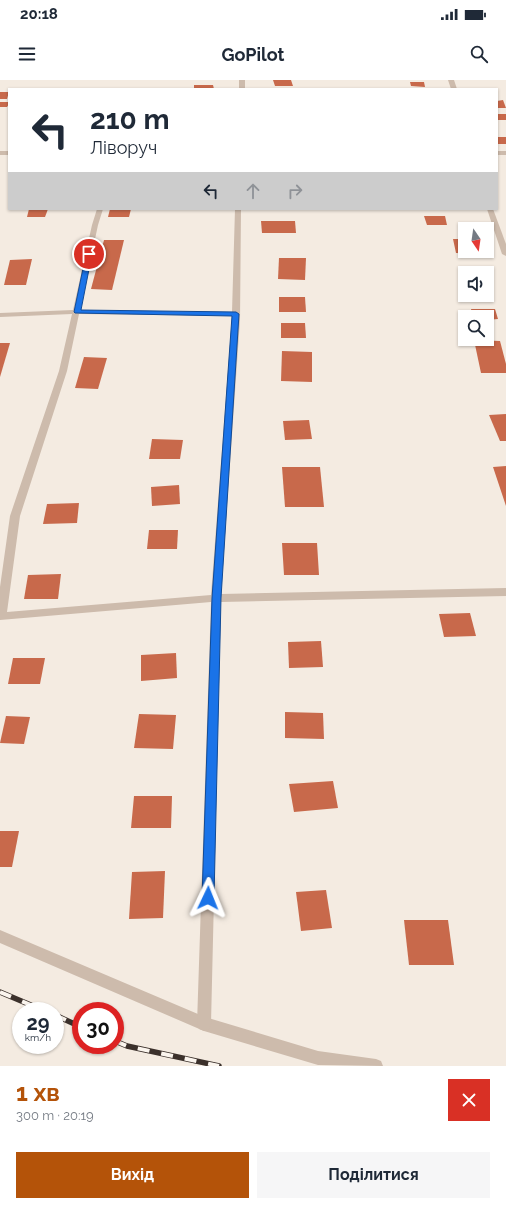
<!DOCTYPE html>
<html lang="uk">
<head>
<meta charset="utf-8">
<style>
	body { margin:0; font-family:Raleway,sans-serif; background:#f6f6f7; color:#1f2937; height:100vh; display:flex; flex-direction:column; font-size:15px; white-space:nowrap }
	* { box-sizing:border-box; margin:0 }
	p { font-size:13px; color:#747a83 }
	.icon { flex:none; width:22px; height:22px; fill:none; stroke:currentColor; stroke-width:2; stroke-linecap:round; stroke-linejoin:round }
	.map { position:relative; height:986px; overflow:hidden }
	.drawer { display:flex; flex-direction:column; background:#fff; flex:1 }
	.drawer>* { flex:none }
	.guide { position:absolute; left:8px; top:8px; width:490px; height:122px; border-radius:0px; box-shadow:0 1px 3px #0004; background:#fff; color:#1f2937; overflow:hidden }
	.needle { width:26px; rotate:167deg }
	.tools { position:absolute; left:458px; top:142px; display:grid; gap:8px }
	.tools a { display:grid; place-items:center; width:36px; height:36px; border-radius:0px; background:#fff; box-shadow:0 1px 3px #0004; font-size:20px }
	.speed { position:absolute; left:12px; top:922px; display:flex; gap:8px; font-size:20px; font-weight:700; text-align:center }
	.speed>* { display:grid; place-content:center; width:52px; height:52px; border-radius:50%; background:#fff; box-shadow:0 1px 3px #0004; line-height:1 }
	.speed small { font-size:10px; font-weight:400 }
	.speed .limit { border:6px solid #d22; background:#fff; color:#111 }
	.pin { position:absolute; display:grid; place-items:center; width:34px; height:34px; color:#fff; margin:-17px; border:2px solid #fff; border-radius:50%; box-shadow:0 1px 4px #0007 }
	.me { position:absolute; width:44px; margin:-22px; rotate:2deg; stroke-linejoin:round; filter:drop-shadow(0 0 3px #0008) }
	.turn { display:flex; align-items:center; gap:14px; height:84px; padding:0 16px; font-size:18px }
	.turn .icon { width:52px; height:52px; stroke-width:2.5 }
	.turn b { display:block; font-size:28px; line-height:34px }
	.lanes { display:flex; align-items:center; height:38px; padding:0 16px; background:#0003; justify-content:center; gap:20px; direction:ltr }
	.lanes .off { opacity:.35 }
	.round { display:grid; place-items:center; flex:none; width:42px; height:42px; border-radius:0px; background:#f6f6f7 }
	.overview { display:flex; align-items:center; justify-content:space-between; height:68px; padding:0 16px }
	h1 { font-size:24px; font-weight:700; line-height:30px; color:#b45309 }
	.button { display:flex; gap:8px; margin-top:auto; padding:8px 16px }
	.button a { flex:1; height:46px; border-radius:0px; background:#b45309; color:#fff; font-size:16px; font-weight:700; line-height:46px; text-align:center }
	.button a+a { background:#f6f6f7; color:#1f2937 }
	.status { display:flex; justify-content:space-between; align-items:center; height:28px; padding:0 20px; background:#fff; direction:ltr }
	.status svg { height:11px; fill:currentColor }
	header { display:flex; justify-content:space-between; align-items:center; height:52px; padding:0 16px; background:#fff; font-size:18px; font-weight:700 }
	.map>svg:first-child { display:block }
</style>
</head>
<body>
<div class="status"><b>20:18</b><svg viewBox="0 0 49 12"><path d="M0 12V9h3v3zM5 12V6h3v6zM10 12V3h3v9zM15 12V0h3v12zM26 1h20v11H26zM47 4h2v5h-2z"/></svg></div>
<header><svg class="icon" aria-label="menu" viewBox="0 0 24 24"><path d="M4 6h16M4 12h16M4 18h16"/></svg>GoPilot<svg class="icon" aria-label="search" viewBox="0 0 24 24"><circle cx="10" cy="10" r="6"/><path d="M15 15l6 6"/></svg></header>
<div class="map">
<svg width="506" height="986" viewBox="0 0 506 986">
	<rect width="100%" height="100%" fill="#f4ebe1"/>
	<g fill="#c8694b">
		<path d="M273 0H291L293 6H275Z"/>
		<path d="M410 2H424L425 7 411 6Z"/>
		<path d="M194 5H213L214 9H194Z"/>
		<path d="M0 12H9L7 19H0Z"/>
		<path d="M503 20 506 28H497V21Z"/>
		<path d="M0 22H9V24L7 27H0Z"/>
		<rect x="497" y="34" width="9" height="6"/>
		<rect x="497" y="57" width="9" height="7"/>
		<path d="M29 129H48L45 137H27Z"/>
		<path d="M110 129H131L129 137H108Z"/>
		<path d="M424 136H445L447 145H427Z"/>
		<path d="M261 141H295L296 153H262Z"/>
		<path d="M453 159H465V171H480L481 174 456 173Z"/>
		<path d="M104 160H124L112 210 91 209Z"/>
		<path d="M279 178H306L305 200 278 199Z"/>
		<path d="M32 179 26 205H4L10 180Z"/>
		<path d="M459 187H479L481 193H465V200H463Z"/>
		<path d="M279 217H305L306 232H279Z"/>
		<path d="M471 229H495L498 239 487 240V237H473Z"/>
		<path d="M281 243H305L306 258H281Z"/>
		<path d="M474 260 500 261 506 284V293H481Z"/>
		<path d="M0 263H10L0 297Z"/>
		<path d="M282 271 312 272V302L281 301Z"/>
		<path d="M84 277 107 278 98 309 75 308Z"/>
		<path d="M506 334V361H500L489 335Z"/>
		<path d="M309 340 312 359 285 360 283 341Z"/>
		<path d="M152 359 183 360 180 379H149Z"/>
		<path d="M506 386V426L493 387Z"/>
		<path d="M282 387H320L324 427H285Z"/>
		<path d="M179 405 180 424 152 426 151 407Z"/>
		<path d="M79 423 77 443 43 444 47 424Z"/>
		<path d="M149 450H178L177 469H147Z"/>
		<path d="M282 463H317L319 495H284Z"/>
		<path d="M61 494 58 519H24L28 495Z"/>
		<path d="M470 533 476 556 444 557 439 534Z"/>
		<path d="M321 561 323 587 289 588 288 562Z"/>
		<path d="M176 573 177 598 141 601V575Z"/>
		<path d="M13 578H45L40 604H8Z"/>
		<path d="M285 632 323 633 324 659 285 658Z"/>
		<path d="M139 634 176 635 173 669 134 668Z"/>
		<path d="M6 636 30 637 24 664 0 663Z"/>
		<path d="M333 701 338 728 294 732 289 704Z"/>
		<path d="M134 716H172L171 748H131Z"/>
		<path d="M0 751H19L12 787H0Z"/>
		<path d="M165 791 163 838 129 839 132 792Z"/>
		<path d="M326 810 332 848 301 851 296 812Z"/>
		<path d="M404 840H448L454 885H409Z"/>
	</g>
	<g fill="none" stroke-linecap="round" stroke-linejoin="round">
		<path fill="#cdbbac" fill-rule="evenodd" d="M0 850 205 937 318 971 376 979 381 981 383 986 318 985 204 951 0 863Z"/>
		<g fill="#cdbbac" fill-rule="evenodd">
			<rect x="239" y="0" width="6" height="9"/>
			<path d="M448 0H454L457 9H451Z"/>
			<rect x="0" y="71" width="9" height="4"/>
			<rect x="497" y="71" width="9" height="4"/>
			<path d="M97 129H103L98 145 80 230 232 232 235 129H241L240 240 221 514 506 508V516L221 522 211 944 209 949 204 951 199 949 197 944 211 522 0 540V507L10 436 59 291 72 234 0 237V233L73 230 92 145ZM79 234 232 236 211 515 7 532 20 436 67 291Z"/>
			<path d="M487 129H493L506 164V176L502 174Z"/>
		</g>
		<g stroke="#3b302b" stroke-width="5.5">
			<g id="rail">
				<path d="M0 912 45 931"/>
				<path d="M55 935 81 947"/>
				<path d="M115 961 127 966 219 986"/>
			</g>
		</g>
		<use href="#rail" stroke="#fbf5ee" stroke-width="4" stroke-dasharray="12" stroke-linecap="butt"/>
	</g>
	<path fill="#1a73e8" stroke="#114b97" d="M89 172 92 174 81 230 236 232 239 234 221 518 214 818 212 822 208 823 204 822 202 818 212 518 232 236 75 233 74 232 86 174Z"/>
</svg>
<div class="tools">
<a><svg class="needle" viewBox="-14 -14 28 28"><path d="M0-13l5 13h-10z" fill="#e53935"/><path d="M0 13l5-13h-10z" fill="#747a83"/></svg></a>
<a><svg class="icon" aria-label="sound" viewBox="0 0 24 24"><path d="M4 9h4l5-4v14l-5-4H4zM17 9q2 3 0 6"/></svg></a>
<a><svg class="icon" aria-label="search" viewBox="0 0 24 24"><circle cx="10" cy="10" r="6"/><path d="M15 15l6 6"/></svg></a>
</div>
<div class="speed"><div>29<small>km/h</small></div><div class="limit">30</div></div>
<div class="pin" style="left:89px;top:174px;background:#d93025"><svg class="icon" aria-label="arrive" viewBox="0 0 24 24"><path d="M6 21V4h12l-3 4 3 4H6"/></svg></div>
<svg class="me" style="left:208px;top:818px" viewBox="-20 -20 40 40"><path d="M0-17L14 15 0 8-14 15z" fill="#1a73e8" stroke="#fff" stroke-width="4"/></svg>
<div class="guide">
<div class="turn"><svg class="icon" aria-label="left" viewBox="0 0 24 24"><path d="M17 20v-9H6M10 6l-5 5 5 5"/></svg><div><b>210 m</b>Ліворуч</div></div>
<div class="lanes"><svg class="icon" aria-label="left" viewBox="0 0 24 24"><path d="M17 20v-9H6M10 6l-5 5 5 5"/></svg><svg class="icon off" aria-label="ahead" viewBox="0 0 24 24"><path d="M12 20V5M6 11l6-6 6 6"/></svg><svg class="icon off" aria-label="right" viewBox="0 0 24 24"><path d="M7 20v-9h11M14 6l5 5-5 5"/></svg></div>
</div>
</div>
<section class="drawer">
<div class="overview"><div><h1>1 хв</h1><p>300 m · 20:19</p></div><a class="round" style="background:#d93025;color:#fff"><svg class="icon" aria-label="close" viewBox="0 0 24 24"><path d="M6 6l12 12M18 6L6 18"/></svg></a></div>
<div class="button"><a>Вихід</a><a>Поділитися</a></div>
</section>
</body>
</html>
